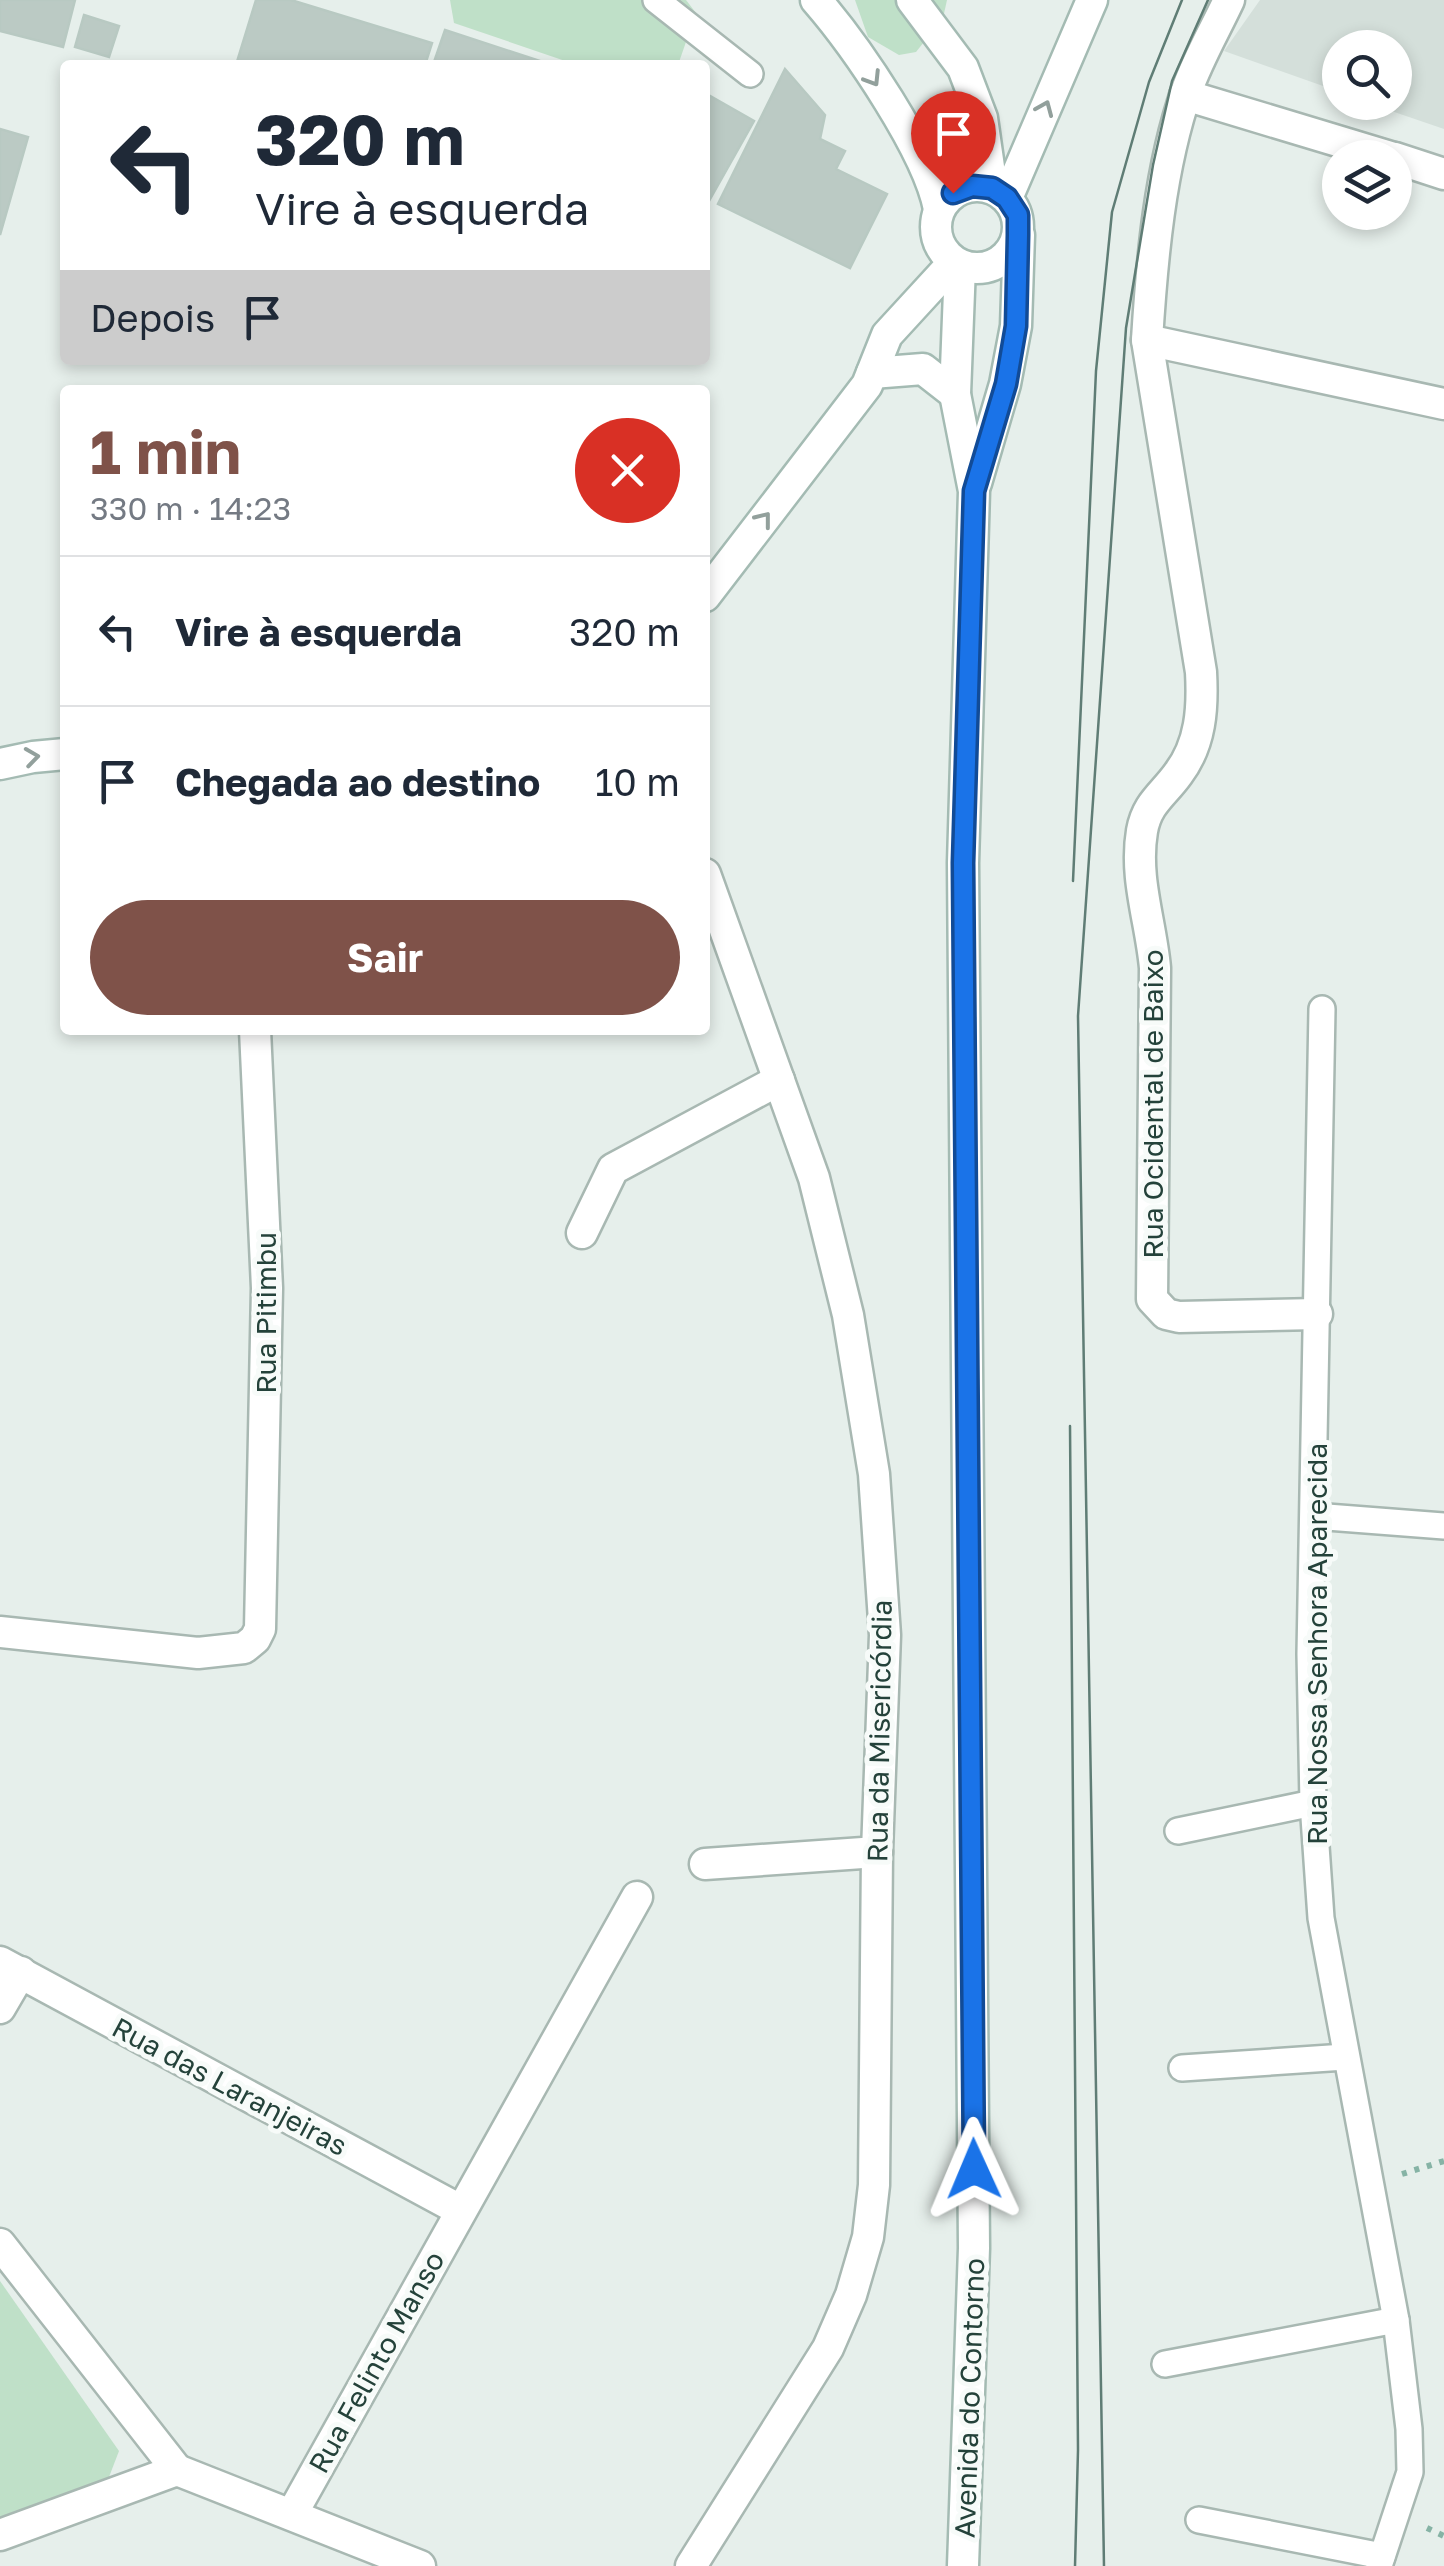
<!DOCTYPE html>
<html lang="pt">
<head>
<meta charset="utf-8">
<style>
	body { margin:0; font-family:"Golos Text",sans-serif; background:#f6f6f7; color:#1f2937; height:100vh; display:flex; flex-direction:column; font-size:38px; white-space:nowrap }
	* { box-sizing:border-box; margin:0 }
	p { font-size:32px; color:#747a83 }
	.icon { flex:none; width:55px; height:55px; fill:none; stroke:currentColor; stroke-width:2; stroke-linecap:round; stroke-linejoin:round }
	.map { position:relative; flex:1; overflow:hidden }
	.panel { position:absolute; left:60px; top:385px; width:650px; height:650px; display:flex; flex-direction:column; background:#fff; border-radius:10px; box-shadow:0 5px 15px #0003 }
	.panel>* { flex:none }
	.hud { position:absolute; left:60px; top:60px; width:650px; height:305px; border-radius:10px; box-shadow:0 5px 15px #0003; background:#fff; color:#1f2937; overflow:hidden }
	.fabs { position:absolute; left:1322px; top:30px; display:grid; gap:20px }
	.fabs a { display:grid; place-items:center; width:90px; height:90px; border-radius:50%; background:#fff; box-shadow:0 5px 15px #0003; font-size:50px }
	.pin { position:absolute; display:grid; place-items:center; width:85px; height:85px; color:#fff; margin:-102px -42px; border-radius:50% 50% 50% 0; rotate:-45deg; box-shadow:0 0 10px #0007 }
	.pin .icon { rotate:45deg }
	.me { position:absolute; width:110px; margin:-55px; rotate:359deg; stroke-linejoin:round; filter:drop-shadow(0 0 8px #0008) }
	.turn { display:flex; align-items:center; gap:35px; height:210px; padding:0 30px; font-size:45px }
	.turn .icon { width:130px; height:130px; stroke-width:2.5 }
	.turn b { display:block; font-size:70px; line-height:85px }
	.then { display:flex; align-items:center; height:95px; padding:0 30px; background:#0003; gap:20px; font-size:38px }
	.round { display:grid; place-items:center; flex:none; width:105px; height:105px; border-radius:52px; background:#f6f6f7 }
	.overview { display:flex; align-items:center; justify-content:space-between; height:170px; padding:0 30px }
	h1 { font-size:60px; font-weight:700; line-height:75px; color:#7f5249 }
	.primary-button { display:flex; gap:20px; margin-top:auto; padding:20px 30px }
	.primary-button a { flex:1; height:115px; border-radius:60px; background:#7f5249; color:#fff; font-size:40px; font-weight:700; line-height:115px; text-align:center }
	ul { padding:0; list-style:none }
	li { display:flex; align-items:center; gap:30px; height:150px; padding:0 30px; border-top:2px solid #e0e1e3 }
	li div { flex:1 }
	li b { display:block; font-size:38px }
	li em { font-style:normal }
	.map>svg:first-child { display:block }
</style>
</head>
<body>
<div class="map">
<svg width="1444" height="2566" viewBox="0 0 1444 2566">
	<rect width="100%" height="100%" fill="#e6efeb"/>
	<path fill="#d4dfda" d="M1260 0H1444V129L1368 103 1395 102V48H1340V92L1224 51Z"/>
	<g fill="#bfe0c8">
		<path d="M450 0H686L696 13 678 65H577L454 23Z"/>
		<path d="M855 0H947L943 18 916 52 899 55 868 37Z"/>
		<path d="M0 2281 119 2451 109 2477 0 2517Z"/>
	</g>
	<g fill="#bbcac4" stroke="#b8c9c2" stroke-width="2.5">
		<path d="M0 0H75L63 47 0 31Z"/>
		<path d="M256 0H291L432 43 425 65H236Z"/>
		<path d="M84 15 119 26 109 57 75 47Z"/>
		<path d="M445 30 552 65H433Z"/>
		<path d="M785 69 825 115 820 139 845 151 836 169 887 194 850 268 718 204Z"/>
		<path d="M705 93 754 121 705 208Z"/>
		<path d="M0 129 28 137 0 235Z"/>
	</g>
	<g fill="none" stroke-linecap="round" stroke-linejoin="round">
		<g stroke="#a8b8b2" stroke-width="30">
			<g id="service">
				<path d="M656 0 750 74"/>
				<path d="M1322 1009 1310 1654 1313 1803 1321 1918 1396 2320 1409 2429 1410 2472 1379 2566"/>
				<path d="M1314 1516 1444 1526"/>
				<path d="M1178 1831 1313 1803"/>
				<path d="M1182 2068 1345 2057"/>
				<path d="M1165 2364 1396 2320"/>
				<path d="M1199 2520 1382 2556"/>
			</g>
		</g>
		<g stroke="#a8b8b2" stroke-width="35">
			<g id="minor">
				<path d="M1229 0C1215 30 1198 59 1187 90 1160 168 1152 259 1147 340L1444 404"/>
				<path d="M1185 95 1394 158"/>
				<path d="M1395 158 1444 174"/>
				<path d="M1147 340 1201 672C1203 708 1201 744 1178 774 1163 795 1147 803 1142 831 1134 878 1151 922 1155 968L1152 1299 1166 1314 1179 1317 1317 1314"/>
				<path d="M582 1233 613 1169 779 1080"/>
				<path d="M0 1632 198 1653 244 1648 255 1639 260 1629 267 1288 255 1030"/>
				<path d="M705 1864 877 1852"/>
				<path d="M0 1962 460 2210"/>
				<path d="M0 2008 21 1972"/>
				<path d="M0 2244 177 2470"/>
				<path d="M292 2514 637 1897"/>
				<path d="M0 2535 177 2470 420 2566"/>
				<path d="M691 2566 828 2348 851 2295 868 2237 874 2185 877 1852 885 1635 874 1474 848 1315 814 1178 705 874"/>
			</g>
		</g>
		<g stroke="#a4bbb3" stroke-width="35">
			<g id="secondary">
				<path d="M816 0C856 46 928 151 939 209"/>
				<path d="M912 0 963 68 982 118 992 188"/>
				<circle cx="977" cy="227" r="41"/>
				<path d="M1007 198 1092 0"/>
				<path d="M960 266 955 394 974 491 963 863 974 2248 963 2566"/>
				<path d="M872 373 923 369 955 394"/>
				<path d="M976 483 1005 384 1016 326 1019 235"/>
				<path d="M705 596 867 385 887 335 954 262"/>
				<path d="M0 764 33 757 65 754"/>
			</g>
		</g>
		<g stroke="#86b3a5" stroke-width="6" stroke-dasharray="5 8" stroke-linecap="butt">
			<path d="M1402 2174 1444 2161"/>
			<path d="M1427 2528 1444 2536"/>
		</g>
		<use href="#service" stroke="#fff" stroke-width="25"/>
		<use href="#minor" stroke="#fff" stroke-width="30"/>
		<use href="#secondary" stroke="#fff" stroke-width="30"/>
		<g stroke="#5f7d75" stroke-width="2.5">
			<path d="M1073 881 1096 371 1112 212 1149 82 1182 0"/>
			<path d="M1070 1426 1078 2450 1075 2566"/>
			<path d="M1104 2566 1078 1016 1126 328 1153 165 1172 81 1208 0"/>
		</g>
	</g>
	<defs><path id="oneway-chevron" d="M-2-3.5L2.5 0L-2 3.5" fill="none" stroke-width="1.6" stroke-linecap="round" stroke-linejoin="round" transform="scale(2.5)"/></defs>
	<g stroke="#92a09c">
		<use href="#oneway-chevron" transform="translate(873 79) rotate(58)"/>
		<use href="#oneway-chevron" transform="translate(1045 108) rotate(-67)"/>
		<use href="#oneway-chevron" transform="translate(764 519) rotate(-52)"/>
		<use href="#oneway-chevron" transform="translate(32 757) rotate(-8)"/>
	</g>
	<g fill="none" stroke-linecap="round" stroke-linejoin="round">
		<g stroke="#114b97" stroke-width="25">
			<path id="route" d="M953 193 972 186 992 188 1007 198 1018 215V235L1016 326 1006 384 974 491 963 863 974 2169"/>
		</g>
		<use href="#route" stroke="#1a73e8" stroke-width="18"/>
	</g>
	<g text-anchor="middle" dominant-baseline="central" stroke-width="10" stroke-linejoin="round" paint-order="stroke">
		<g font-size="28" fill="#24423a" stroke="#f7fbf9">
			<text transform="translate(1152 1104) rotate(-90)">Rua Ocidental de Baixo</text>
			<text transform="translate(265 1313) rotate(-90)">Rua Pitimbu</text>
			<text transform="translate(1316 1644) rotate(-90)">Rua Nossa Senhora Aparecida</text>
			<text transform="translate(879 1731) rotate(-89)">Rua da Misericórdia</text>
			<text transform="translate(230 2086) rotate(28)">Rua das Laranjeiras</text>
			<text transform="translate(376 2362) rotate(-61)">Rua Felinto Manso</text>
			<text transform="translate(969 2398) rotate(-88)">Avenida do Contorno</text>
		</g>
	</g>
</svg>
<div class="fabs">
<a><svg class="icon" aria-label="search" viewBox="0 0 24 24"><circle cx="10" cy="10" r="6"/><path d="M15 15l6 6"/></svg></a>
<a><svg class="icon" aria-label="layers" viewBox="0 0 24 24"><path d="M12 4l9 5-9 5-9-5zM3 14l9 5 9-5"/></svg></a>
</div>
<div class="pin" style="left:953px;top:193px;background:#d93025"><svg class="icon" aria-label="arrive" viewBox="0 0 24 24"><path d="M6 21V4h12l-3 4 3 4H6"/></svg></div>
<svg class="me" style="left:974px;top:2169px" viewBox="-20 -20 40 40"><path d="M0-17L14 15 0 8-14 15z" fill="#1a73e8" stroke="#fff" stroke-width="4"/></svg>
<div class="hud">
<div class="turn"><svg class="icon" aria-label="left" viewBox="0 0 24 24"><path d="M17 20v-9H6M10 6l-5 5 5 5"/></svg><div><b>320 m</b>Vire à esquerda</div></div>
<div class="then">Depois<svg class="icon" aria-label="arrive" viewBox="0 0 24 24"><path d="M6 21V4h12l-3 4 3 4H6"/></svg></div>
</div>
<section class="panel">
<div class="overview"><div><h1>1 min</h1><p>330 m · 14:23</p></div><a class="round" style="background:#d93025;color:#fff"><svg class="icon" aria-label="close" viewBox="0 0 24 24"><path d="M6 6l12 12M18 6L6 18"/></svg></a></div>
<ul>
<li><svg class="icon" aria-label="left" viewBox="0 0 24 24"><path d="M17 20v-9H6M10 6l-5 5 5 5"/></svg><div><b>Vire à esquerda</b></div><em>320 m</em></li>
<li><svg class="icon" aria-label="arrive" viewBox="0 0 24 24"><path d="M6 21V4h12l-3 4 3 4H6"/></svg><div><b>Chegada ao destino</b></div><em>10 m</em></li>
</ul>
<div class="primary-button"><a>Sair</a></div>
</section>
</div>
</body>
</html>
